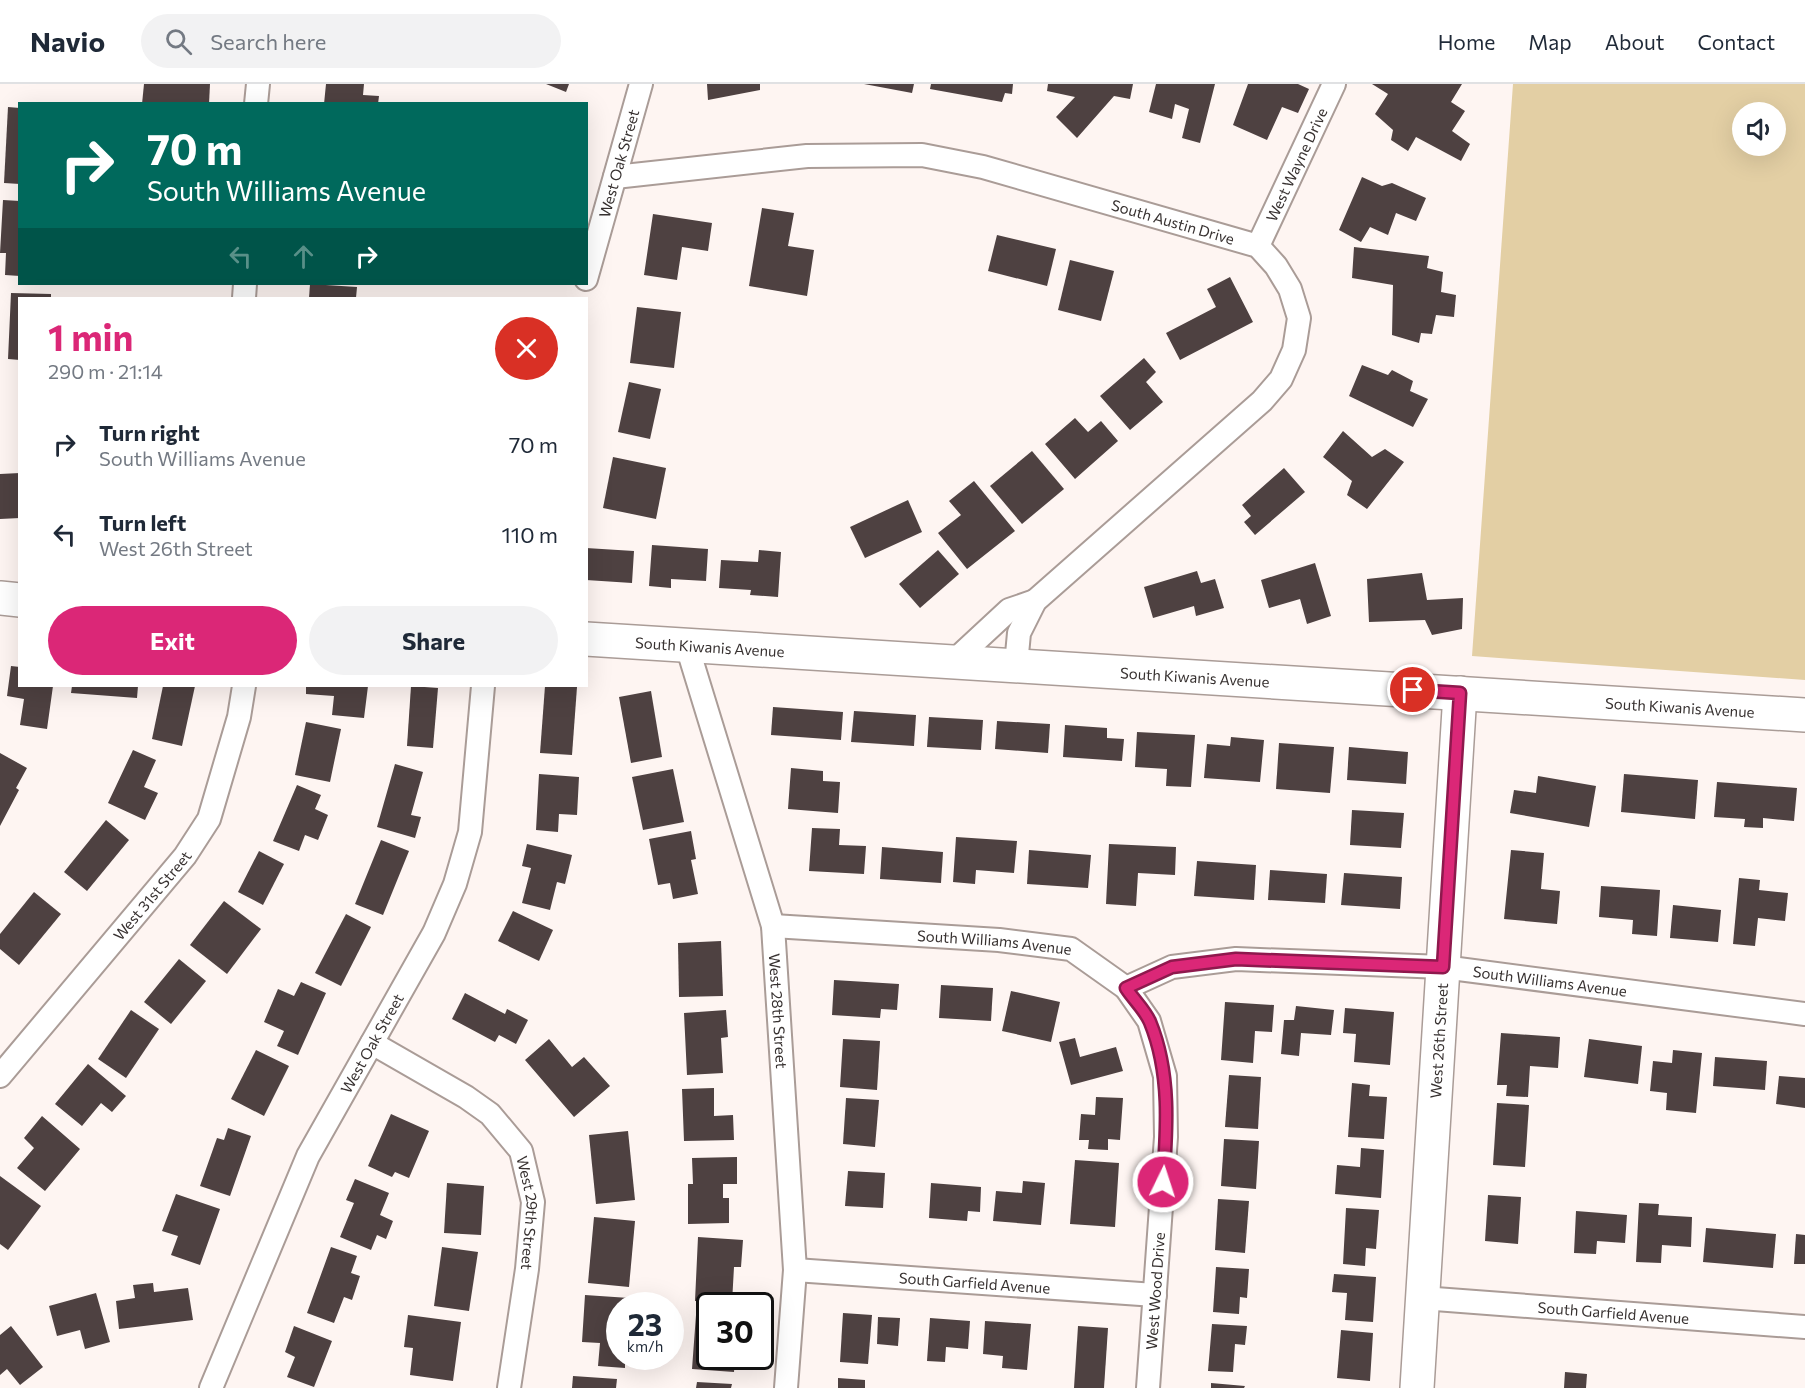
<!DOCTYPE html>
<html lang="en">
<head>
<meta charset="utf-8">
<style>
	body { margin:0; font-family:Commissioner,sans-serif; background:#f2f2f3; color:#1f2937; height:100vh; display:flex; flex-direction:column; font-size:22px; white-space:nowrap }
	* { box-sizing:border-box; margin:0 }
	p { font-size:20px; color:#747a83 }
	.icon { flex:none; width:33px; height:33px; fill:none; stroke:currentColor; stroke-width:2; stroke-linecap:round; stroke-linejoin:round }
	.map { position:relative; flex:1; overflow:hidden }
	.side { position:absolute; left:18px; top:213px; width:570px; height:390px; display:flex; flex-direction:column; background:#fff; border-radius:0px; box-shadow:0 6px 24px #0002 }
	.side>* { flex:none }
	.guide { position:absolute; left:18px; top:18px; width:570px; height:183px; border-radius:0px; box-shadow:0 6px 24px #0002; background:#00695c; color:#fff; overflow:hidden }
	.fabs { position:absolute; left:1732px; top:18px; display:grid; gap:12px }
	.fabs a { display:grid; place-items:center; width:54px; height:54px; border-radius:50%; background:#fff; box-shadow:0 6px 24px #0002; font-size:30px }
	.speed { position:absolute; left:606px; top:1208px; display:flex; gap:12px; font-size:30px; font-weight:700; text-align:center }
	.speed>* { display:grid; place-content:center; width:78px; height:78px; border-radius:50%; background:#fff; box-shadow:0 6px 24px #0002; line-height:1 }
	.speed small { font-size:15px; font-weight:400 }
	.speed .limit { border:3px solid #111; border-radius:9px; background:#fff; color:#111 }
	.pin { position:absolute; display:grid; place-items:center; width:51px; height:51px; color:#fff; margin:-26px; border:3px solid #fff; border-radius:50%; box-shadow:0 2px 6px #0007 }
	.me { position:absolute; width:66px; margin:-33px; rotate:4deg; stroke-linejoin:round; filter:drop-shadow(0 0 4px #0008) }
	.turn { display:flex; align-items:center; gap:21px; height:126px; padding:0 30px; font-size:27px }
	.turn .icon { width:78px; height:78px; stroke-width:2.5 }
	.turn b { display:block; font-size:42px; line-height:51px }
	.lanes { display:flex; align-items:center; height:57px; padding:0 30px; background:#0003; justify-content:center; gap:30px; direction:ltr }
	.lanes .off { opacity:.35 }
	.round { display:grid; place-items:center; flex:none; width:63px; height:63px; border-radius:32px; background:#f2f2f3 }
	.headline { display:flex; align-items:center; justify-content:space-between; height:102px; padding:0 30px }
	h1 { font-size:36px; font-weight:700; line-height:45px; color:#db2777 }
	.primary-button { display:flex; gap:12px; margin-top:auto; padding:12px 30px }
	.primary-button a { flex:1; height:69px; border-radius:36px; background:#db2777; color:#fff; font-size:24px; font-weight:700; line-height:69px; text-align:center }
	.primary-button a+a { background:#f2f2f3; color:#1f2937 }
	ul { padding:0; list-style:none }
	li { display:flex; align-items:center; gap:18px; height:90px; padding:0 30px }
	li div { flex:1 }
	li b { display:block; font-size:22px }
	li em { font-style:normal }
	header { display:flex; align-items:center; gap:36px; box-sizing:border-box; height:84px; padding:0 30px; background:#fff; border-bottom:2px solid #e0e1e3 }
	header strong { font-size:28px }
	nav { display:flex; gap:33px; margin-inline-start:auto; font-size:21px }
	.search { width:420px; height:54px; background:#f2f2f3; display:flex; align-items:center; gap:15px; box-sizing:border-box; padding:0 21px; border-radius:33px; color:#747a83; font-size:22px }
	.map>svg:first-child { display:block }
</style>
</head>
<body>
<header>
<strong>Navio</strong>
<div class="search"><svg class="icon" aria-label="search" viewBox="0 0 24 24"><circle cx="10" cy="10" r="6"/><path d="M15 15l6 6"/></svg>Search here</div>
<nav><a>Home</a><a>Map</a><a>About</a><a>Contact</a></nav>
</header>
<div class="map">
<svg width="1805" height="1304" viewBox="0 0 1805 1304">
	<rect width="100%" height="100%" fill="#fef5f2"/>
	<path fill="#e3cfa4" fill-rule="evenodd" d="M1513 0H1805V596L1472 572ZM1743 28H1776V62H1743Z"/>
	<g fill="#4e4141">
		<path d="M144 0H210L209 20H142Z"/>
		<path d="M326 0H364L363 11 379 12 378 20H324Z"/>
		<path d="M546 0H569L566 8Z"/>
		<path d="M707 0H760V6L708 16Z"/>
		<path d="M864 0H914L912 9Z"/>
		<path d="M931 0H1013L1012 10 1005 9 1002 18 930 5Z"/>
		<path d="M1048 0H1133L1130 15 1114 12 1077 54 1056 33 1075 13 1047 7Z"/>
		<path d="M1156 0H1215L1200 59 1182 54 1189 25 1175 20 1172 35 1149 28Z"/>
		<path d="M1248 0H1298L1309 5 1298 29 1282 23 1267 56 1233 41Z"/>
		<path d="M1372 0H1462L1451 18 1465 27 1452 47 1470 60 1461 77 1416 53 1408 67 1391 56 1393 46 1375 30 1388 10Z"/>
		<path d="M8 23 20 24V100L4 99Z"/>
		<path d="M1362 93 1382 102 1392 99 1426 114 1416 137 1396 129 1388 151 1370 143 1361 158 1339 146Z"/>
		<path d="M3 116 20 117V192L5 191 6 169H0Z"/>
		<path d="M762 124 794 129 788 162 814 166 807 212 749 202Z"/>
		<path d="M653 130 712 139 708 167 682 163 677 196 644 191Z"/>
		<path d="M997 151 1056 165 1047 202 988 187Z"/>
		<path d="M1354 163 1429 172 1427 184 1443 188 1441 208 1456 211 1454 233 1436 231 1432 250 1421 249 1419 259 1392 251 1393 201 1352 194Z"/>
		<path d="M1070 176 1114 187 1101 237 1058 226Z"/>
		<path d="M1230 193 1253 238 1180 276 1166 249 1216 223 1207 205Z"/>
		<path d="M310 200 357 203 356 214H309Z"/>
		<path d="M11 209 51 210V214H20V276L8 275Z"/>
		<path d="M637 223 681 228 674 284 630 279Z"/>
		<path d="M1144 274 1156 288 1146 298 1163 318 1130 346 1100 312Z"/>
		<path d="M1362 281 1388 291 1392 286 1413 297 1410 307 1428 315 1413 343 1349 312Z"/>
		<path d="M629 298 661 305 650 355 618 348Z"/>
		<path d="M1075 334 1088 348 1101 337 1118 357 1075 395 1045 360Z"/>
		<path d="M1343 347 1372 373 1385 365 1404 378 1367 425 1347 411 1352 397 1323 373Z"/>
		<path d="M1032 367 1064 405 1022 440 990 402Z"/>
		<path d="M613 373 666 384 656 435 603 424Z"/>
		<path d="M1284 384 1305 408 1255 451 1244 438 1251 432 1242 421Z"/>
		<path d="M20 389V434L0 435V390Z"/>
		<path d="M974 397 1015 447 967 485 938 449 961 431 949 417Z"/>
		<path d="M908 416 922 448 865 474 850 443Z"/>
		<path d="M652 461 708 465 706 497 671 495V504L649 502Z"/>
		<path d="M586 464 634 467 632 499 586 496Z"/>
		<path d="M759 466 781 468 778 513 750 511 751 506 719 504 721 476 758 478Z"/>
		<path d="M938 466 959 490 920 524 899 500Z"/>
		<path d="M1315 479 1331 532 1307 540 1300 515 1269 524 1261 496Z"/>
		<path d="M1197 487 1201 499 1215 495 1224 524 1196 532 1194 522 1153 534 1144 503Z"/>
		<path d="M1422 489 1427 516 1463 514 1462 545 1432 551 1425 536 1369 538 1367 495Z"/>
		<path d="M11 582 20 583V602H53L47 645 20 641 24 615 7 612Z"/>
		<path d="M72 602H138L137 614 71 609Z"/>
		<path d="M163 602H195L182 662 152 655Z"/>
		<path d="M306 602H368L364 634 332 631 334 612 306 610Z"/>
		<path d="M411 602 438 604 433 664 407 662Z"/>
		<path d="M545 602 577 603 572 671 540 669Z"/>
		<path d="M651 607 662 673 631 679 619 613Z"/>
		<path d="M773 623 843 628 841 656 771 651Z"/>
		<path d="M854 627 916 631 914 662 851 658Z"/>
		<path d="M929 633 983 636 981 666 927 663Z"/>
		<path d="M997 637 1050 640 1048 669 995 665Z"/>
		<path d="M306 638 341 645 330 698 295 691Z"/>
		<path d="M1065 641 1107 644V654L1124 655 1122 677 1063 673Z"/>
		<path d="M1137 648 1195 651 1191 703 1166 702 1167 685 1135 683Z"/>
		<path d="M1231 653 1264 656 1260 698 1204 694 1207 660 1230 662Z"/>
		<path d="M1279 659 1334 663 1330 709 1276 705Z"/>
		<path d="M1349 663 1408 668 1406 700 1347 696Z"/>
		<path d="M133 666 156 676 144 703 158 709 145 736 108 719Z"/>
		<path d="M0 669 27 684 16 704 19 706 0 742Z"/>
		<path d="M395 680 423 688 411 731 421 733 415 754 377 743Z"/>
		<path d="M791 684 823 687V697L840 698 838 729 788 725Z"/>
		<path d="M673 685 684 738 643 746 632 693Z"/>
		<path d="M539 690 579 693 577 731 559 730 558 748 536 746Z"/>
		<path d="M1624 690 1698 696 1695 735 1621 728Z"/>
		<path d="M1538 692 1596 702 1589 743 1510 729 1514 706 1536 709Z"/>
		<path d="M1717 698 1797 704 1794 737 1763 734V744L1744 743 1745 735 1714 733Z"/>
		<path d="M297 701 321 711 315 725 328 731 318 756 305 751 299 767 273 757Z"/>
		<path d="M1352 726 1404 729 1401 764 1350 761Z"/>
		<path d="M106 736 129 756 87 807 64 788Z"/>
		<path d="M812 744 840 745 839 761 866 762 864 790 809 787Z"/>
		<path d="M691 747 696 775 691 776 698 810 673 815 670 799 658 801 649 755Z"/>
		<path d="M956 753 1017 757 1014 789 976 786 975 800 953 798Z"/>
		<path d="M381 756 409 767 383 831 355 820Z"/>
		<path d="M527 760 572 771 565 800 557 798 550 826 522 819 531 784 522 782Z"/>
		<path d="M1109 760 1176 763 1175 791 1138 789 1136 822 1106 820Z"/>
		<path d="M882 763 943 768 941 799 880 795Z"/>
		<path d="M1029 766 1091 771 1088 804 1027 800Z"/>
		<path d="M1511 766 1544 769 1541 805 1560 807 1557 840 1504 835Z"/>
		<path d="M259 767 284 780 263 821 238 808Z"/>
		<path d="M1197 777 1256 781 1254 816 1194 812Z"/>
		<path d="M1270 786 1327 790 1325 819 1268 816Z"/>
		<path d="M1344 789 1402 793 1400 825 1341 821Z"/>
		<path d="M1739 794 1760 796 1759 806 1788 809 1785 837 1758 834 1755 862 1733 860Z"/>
		<path d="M1601 802 1660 806 1657 852 1632 850 1633 836 1599 833Z"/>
		<path d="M34 808 61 830 19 881 0 865V850Z"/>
		<path d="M224 817 261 845 227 890 190 861Z"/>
		<path d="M1673 821 1721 826 1718 858 1670 854Z"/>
		<path d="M513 827 553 846 539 877 498 857Z"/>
		<path d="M346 830 371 843 341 902 315 889Z"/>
		<path d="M721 857 723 912 679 913 678 859Z"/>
		<path d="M179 875 206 897 171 940 144 918Z"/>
		<path d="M834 896 899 900 897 926 881 925 880 934 832 931Z"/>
		<path d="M301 898 326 909 298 971 277 962 284 947 264 938 278 905 294 912Z"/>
		<path d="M941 901 993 904 991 937 939 934Z"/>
		<path d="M1011 907 1060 918 1051 958 1002 947Z"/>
		<path d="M465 909 505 930 507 925 528 936 516 960 499 951 495 958 452 935Z"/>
		<path d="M1225 918 1274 921 1272 948 1255 947 1253 979 1221 976Z"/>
		<path d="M1296 922 1334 926 1331 951 1301 949 1299 972 1281 970 1284 936H1294Z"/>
		<path d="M1345 924 1394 928 1390 981 1354 978 1356 950 1343 949Z"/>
		<path d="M131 926 159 945 126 994 98 975Z"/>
		<path d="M726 926 728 953 721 954 723 989 687 991 684 929Z"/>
		<path d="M1501 949 1560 953 1558 984 1530 982 1528 1013 1506 1012 1507 1001H1497Z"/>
		<path d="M1075 954 1080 973 1116 963 1123 987 1071 1001 1059 958Z"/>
		<path d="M549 955 572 983 584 973 610 1002 574 1033 525 976Z"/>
		<path d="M843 955 880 957 877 1006 840 1003Z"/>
		<path d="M1589 955 1642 962 1638 1000 1584 993Z"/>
		<path d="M256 966 289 982 264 1032 231 1015Z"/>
		<path d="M1673 966 1702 969 1696 1029 1666 1026 1667 1009 1650 1007 1653 977 1672 979Z"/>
		<path d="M1715 973 1767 977 1765 1006 1713 1002Z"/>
		<path d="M88 980 126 1012 112 1028 101 1019 82 1042 55 1020Z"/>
		<path d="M1229 991 1261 993 1258 1045 1225 1043Z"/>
		<path d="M1779 992 1805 994V1024L1776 1020Z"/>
		<path d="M1352 999 1370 1001 1369 1012 1387 1013 1384 1055 1348 1053Z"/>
		<path d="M714 1004V1032L733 1031 734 1056 684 1057 682 1005Z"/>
		<path d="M1096 1013 1123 1014 1120 1056 1108 1055V1066L1088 1065 1089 1056H1079L1081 1030 1095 1031Z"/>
		<path d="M846 1014 879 1016 875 1063 843 1060Z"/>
		<path d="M1497 1019 1529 1021 1525 1083 1493 1081Z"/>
		<path d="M391 1030 429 1047 409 1094 395 1088 392 1093 368 1082Z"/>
		<path d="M42 1032 80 1065 45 1107 17 1084 34 1064 24 1054Z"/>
		<path d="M228 1044 251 1052 230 1112 200 1102 217 1054 224 1056Z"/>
		<path d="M628 1047 635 1116 596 1120 589 1051Z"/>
		<path d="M1224 1055 1259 1057 1256 1105 1221 1102Z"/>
		<path d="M1361 1064 1384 1066 1381 1114 1335 1110 1337 1081 1360 1083Z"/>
		<path d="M737 1073V1100H723V1114H729V1139L688 1140V1100H693L692 1074Z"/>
		<path d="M1075 1076 1119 1079 1115 1143 1070 1140Z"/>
		<path d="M848 1087 885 1089 883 1124 845 1122Z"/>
		<path d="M0 1092 41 1122 8 1166 0 1160Z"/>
		<path d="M355 1095 389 1109 380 1131 393 1137 386 1155 377 1151 371 1166 340 1153 354 1119 346 1116Z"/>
		<path d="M1023 1097 1045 1099 1041 1141 993 1137 996 1107 1022 1109Z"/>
		<path d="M447 1099 484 1102 481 1151 444 1149Z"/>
		<path d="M931 1099 981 1103 980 1128 968 1127 967 1137 929 1134Z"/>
		<path d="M176 1110 220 1125 200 1181 171 1171 178 1152 162 1147Z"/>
		<path d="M1488 1111 1521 1113 1518 1160 1485 1157Z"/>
		<path d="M1218 1115 1249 1117 1245 1169 1215 1166Z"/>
		<path d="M1639 1119 1659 1120 1658 1131 1692 1133 1691 1163 1662 1161 1661 1179 1636 1178Z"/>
		<path d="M1346 1124 1379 1126 1376 1165 1366 1164 1365 1182 1343 1180Z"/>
		<path d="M1576 1127 1627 1131 1625 1159 1597 1157 1596 1170 1574 1169Z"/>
		<path d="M594 1133 635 1137 629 1203 588 1199Z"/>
		<path d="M1706 1144 1776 1150 1773 1184 1703 1178Z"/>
		<path d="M1796 1150 1805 1151V1180H1794Z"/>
		<path d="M698 1153 743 1156 741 1183H734L732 1219 695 1217Z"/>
		<path d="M331 1163 357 1172 351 1189 360 1192 352 1216 344 1213 334 1239 307 1229Z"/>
		<path d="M442 1163 478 1168 469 1227 434 1222Z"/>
		<path d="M1216 1183 1249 1185 1247 1214 1240 1213 1239 1230 1213 1228Z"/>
		<path d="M1334 1190 1376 1193 1373 1238 1345 1236 1347 1209 1332 1208Z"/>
		<path d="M153 1199 154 1208 188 1204 193 1236 119 1245 116 1217 135 1214 133 1201Z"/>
		<path d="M96 1209 110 1258 85 1265 80 1246 57 1252 49 1222Z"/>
		<path d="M585 1211 629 1214V1221H620V1272H625V1284L598 1282 600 1259 582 1258Z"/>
		<path d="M843 1229 872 1231 868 1280 840 1278Z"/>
		<path d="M408 1231 461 1238 453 1297 410 1291 413 1264 404 1263Z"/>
		<path d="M696 1231 710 1232V1272H735L734 1288 692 1285Z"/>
		<path d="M878 1233 900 1234 898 1262 877 1260Z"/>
		<path d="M930 1234 970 1237 968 1265 946 1263 945 1278 927 1277Z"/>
		<path d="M985 1237 1031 1240 1027 1286 1002 1284 1003 1272 983 1270Z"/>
		<path d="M1212 1240 1247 1242 1245 1261 1235 1260 1233 1288 1208 1287Z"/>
		<path d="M11 1242 43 1283 20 1301 7 1285 0 1291V1251Z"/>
		<path d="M294 1242 332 1257 314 1303 287 1293 295 1273 285 1268Z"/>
		<path d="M1078 1242 1108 1244 1104 1304H1074Z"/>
		<path d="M1341 1246 1373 1249 1370 1297 1337 1294Z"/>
		<path d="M1565 1288 1587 1290 1586 1304H1564Z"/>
		<path d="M573 1292 617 1295 616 1304H572Z"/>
		<path d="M838 1294 865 1296V1304H838Z"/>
		<path d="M697 1298 732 1300 731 1304H696Z"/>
		<path d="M1211 1299 1245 1302 1244 1304H1211Z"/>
	</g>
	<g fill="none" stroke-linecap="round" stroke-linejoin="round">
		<g stroke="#aa9c97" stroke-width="26">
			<g id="street">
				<path d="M256 20 258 0"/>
				<path id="s1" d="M615 93 807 72 922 71 983 83 1258 162 1276 182 1290 205 1299 234 1294 266 1281 295 1262 317 1035 517 1019 549 1016 581"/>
				<path id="s2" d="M1258 162 1334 0"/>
				<path id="s3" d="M586 195 641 0"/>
				<path d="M244 214 245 200"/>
				<path id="s4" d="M687 562 773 842 795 1186 786 1304"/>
				<path d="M954 577 1009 526 1035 517"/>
				<path id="s5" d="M773 842 999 856 1071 865 1126 904 1149 937 1165 992 1166 1053 1148 1304"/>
				<path id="s6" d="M1126 904 1172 883 1236 875 1443 883 1805 930"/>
				<path id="s7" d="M372 959 466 1013 490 1030 521 1067 533 1118 527 1185 509 1304"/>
				<path id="s8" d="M0 992 185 772 209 735 239 633 244 602"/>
				<path id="s9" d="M795 1186 1155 1211"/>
				<path id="s10" d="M1422 1214 1805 1243"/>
				<path id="s11" d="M211 1304 308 1072 434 849 455 800 470 748 483 602"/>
			</g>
		</g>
		<g stroke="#aa9c97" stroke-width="36">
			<g id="secondary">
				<path d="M0 514 20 516"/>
				<path id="s12" d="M586 555 1805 631"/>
				<path id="s13" d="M1417 1304 1460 609"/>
			</g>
		</g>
		<use href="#street" stroke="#fff" stroke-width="22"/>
		<use href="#secondary" stroke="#fff" stroke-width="33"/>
	</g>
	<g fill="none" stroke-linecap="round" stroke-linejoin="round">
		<g stroke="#8e194d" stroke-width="15">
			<path id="route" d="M1163 1098C1167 1045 1171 989 1150 938 1145 926 1133 915 1126 904L1172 883 1236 875 1443 883 1460 609 1413 606"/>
		</g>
		<use href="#route" stroke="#db2777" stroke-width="10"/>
	</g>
	<g text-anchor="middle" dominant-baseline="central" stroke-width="6" stroke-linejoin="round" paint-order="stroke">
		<g font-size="15" fill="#373130" stroke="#fff">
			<text stroke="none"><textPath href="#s3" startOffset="120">West Oak Street</textPath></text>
			<text stroke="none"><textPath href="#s2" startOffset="90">West Wayne Drive</textPath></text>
			<text stroke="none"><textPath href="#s1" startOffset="568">South Austin Drive</textPath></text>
			<text stroke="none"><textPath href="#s12" startOffset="124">South Kiwanis Avenue</textPath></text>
			<text stroke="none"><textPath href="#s12" startOffset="610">South Kiwanis Avenue</textPath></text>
			<text stroke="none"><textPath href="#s12" startOffset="1096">South Kiwanis Avenue</textPath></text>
			<text stroke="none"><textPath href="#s8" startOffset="236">West 31st Street</textPath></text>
			<text stroke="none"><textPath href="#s5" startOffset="222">South Williams Avenue</textPath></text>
			<text stroke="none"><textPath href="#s6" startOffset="430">South Williams Avenue</textPath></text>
			<text stroke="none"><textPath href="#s4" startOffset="378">West 28th Street</textPath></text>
			<text stroke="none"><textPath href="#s13" startOffset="348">West 26th Street</textPath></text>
			<text stroke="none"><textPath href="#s11" startOffset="381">West Oak Street</textPath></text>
			<text stroke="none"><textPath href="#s7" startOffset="249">West 29th Street</textPath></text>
			<text stroke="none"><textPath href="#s9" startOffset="180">South Garfield Avenue</textPath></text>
			<text transform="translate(1155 1207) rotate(-86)">West Wood Drive</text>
			<text stroke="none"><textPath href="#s10" startOffset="192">South Garfield Avenue</textPath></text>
		</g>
	</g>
</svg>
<div class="fabs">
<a><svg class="icon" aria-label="sound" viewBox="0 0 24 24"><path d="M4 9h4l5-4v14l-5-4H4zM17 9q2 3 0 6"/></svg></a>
</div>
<div class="speed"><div>23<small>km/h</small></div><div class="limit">30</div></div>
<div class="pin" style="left:1413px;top:606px;background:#d93025"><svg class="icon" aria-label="arrive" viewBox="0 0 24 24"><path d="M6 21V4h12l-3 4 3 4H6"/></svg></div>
<svg class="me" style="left:1163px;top:1098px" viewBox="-20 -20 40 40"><circle r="17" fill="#db2777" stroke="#fff" stroke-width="3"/><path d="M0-11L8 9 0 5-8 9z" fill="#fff"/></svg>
<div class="guide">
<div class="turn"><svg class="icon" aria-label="right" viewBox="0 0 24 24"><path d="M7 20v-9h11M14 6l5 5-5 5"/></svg><div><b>70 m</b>South Williams Avenue</div></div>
<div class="lanes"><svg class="icon off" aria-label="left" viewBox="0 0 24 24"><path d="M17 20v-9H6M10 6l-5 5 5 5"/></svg><svg class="icon off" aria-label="ahead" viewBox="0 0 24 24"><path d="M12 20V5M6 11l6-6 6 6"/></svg><svg class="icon" aria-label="right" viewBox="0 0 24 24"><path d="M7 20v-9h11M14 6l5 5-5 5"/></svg></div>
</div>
<section class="side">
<div class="headline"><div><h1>1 min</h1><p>290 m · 21:14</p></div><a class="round" style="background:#d93025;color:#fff"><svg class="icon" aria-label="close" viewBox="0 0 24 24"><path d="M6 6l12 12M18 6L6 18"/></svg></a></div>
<ul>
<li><svg class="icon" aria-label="right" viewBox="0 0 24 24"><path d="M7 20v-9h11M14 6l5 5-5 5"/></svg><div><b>Turn right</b><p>South Williams Avenue</p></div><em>70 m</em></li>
<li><svg class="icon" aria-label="left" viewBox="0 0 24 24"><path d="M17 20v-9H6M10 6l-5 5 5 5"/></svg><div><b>Turn left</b><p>West 26th Street</p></div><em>110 m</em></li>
</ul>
<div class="primary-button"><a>Exit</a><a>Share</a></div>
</section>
</div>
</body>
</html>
